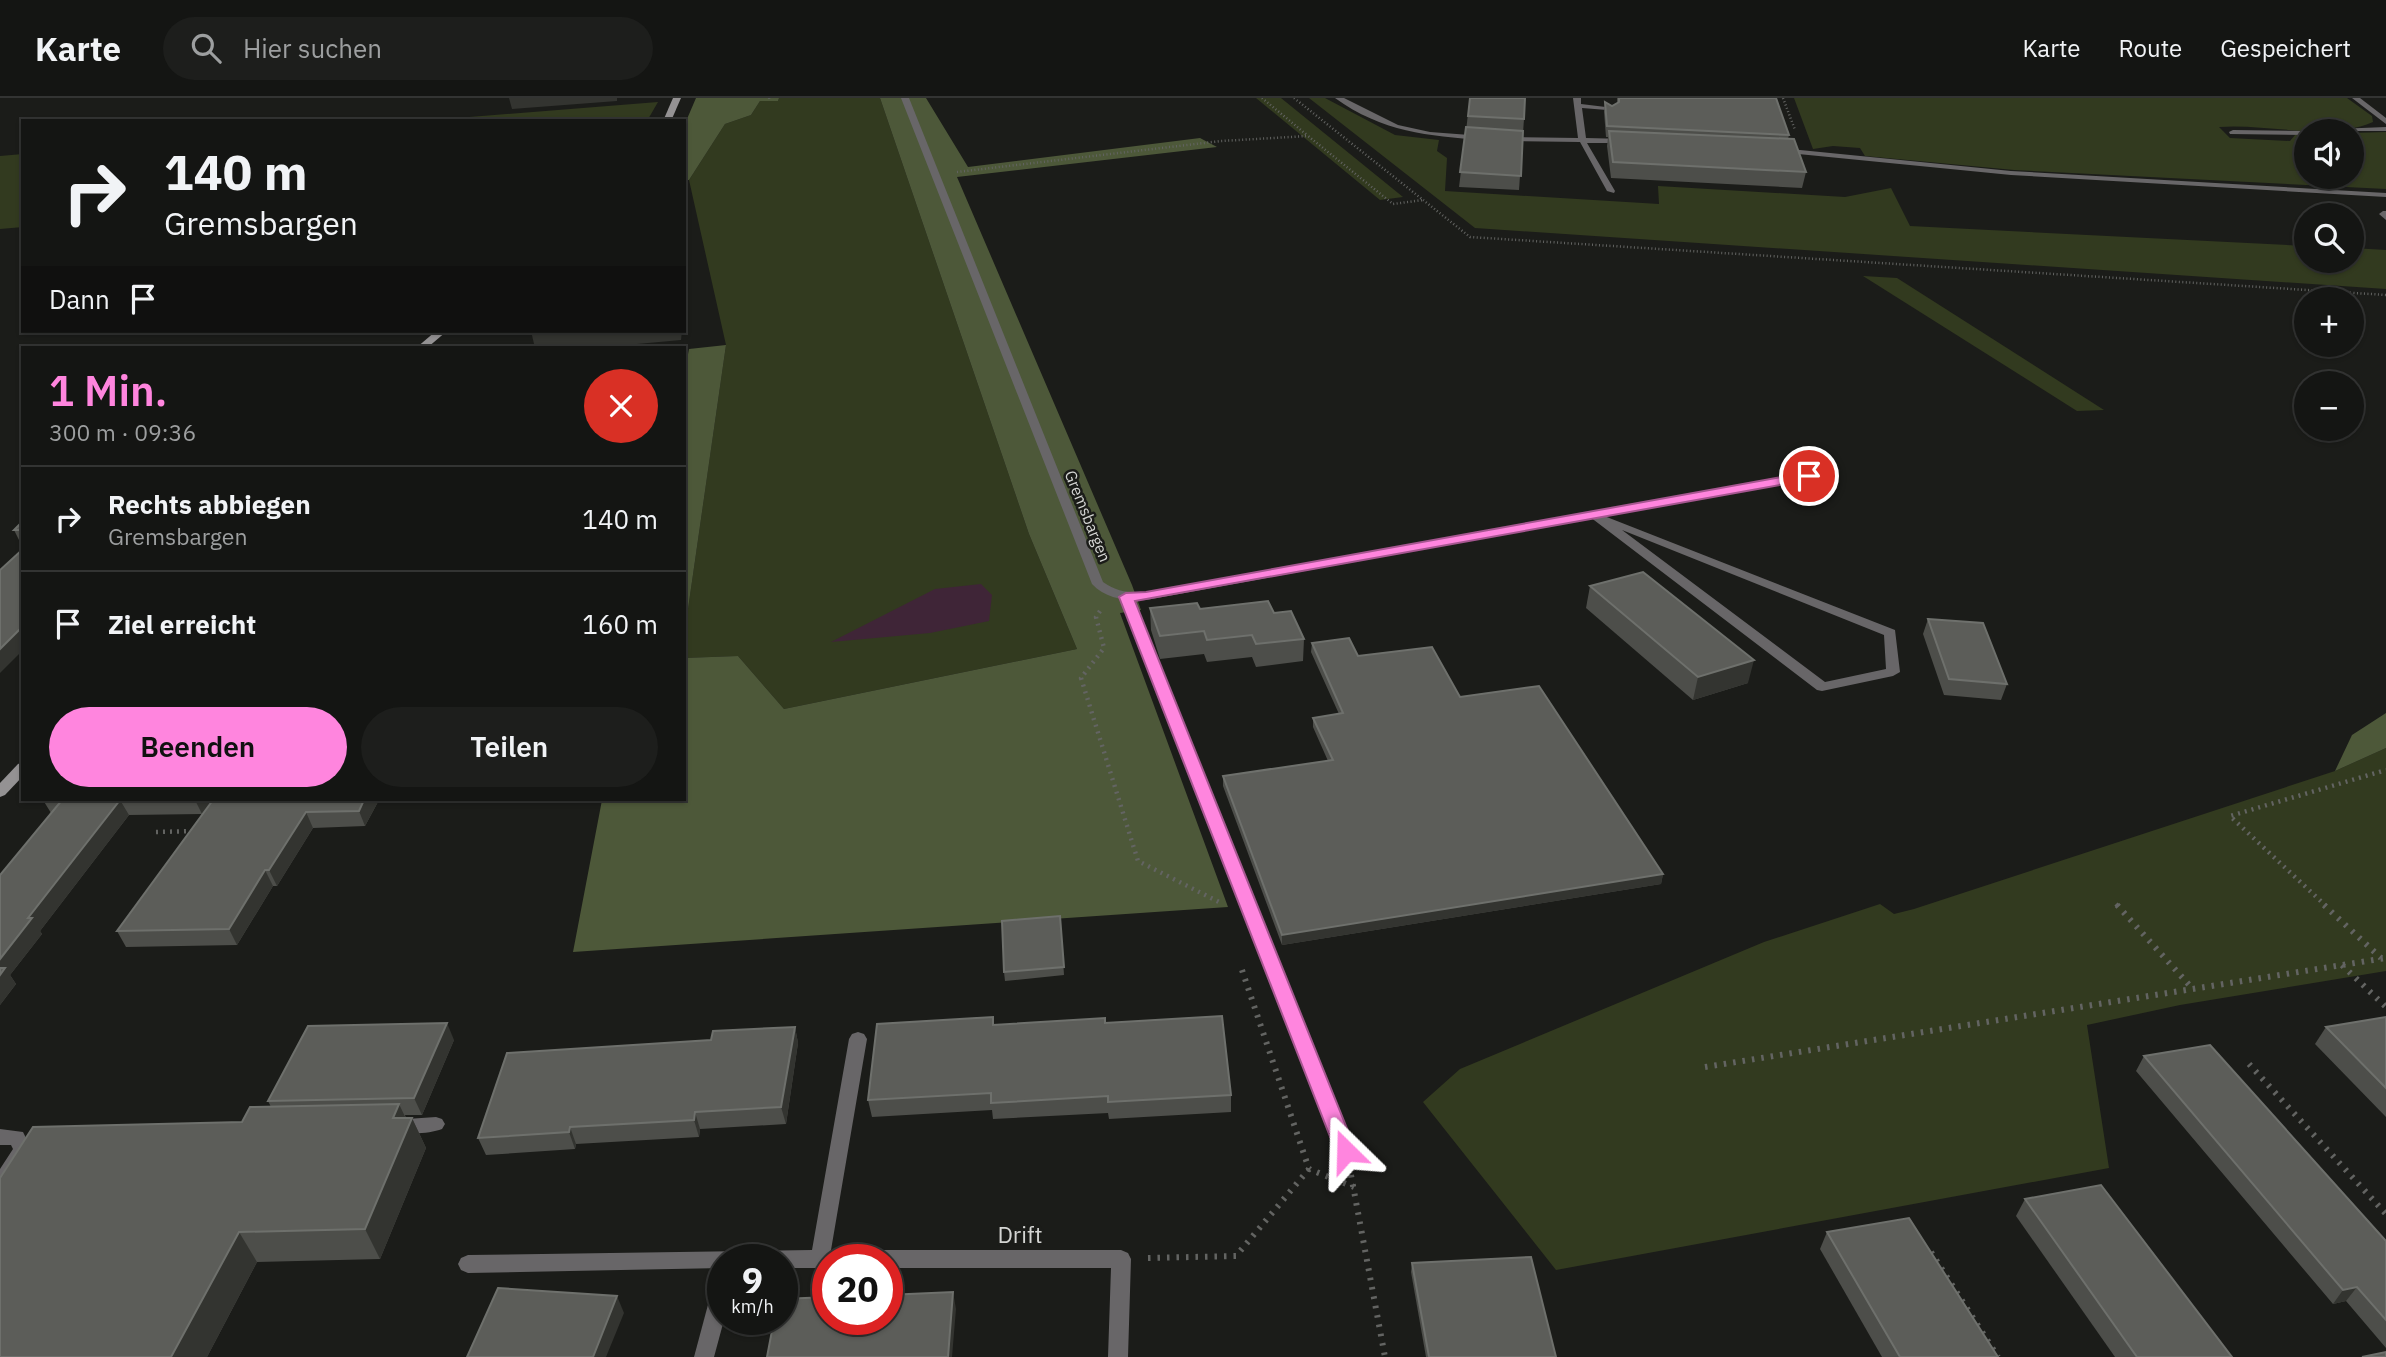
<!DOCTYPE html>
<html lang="de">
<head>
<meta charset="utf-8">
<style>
	body { margin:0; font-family:"IBM Plex Sans",sans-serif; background:#1d1e1c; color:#f1f3f6; height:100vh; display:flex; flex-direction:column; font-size:26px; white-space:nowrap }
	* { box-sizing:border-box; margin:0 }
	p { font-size:23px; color:#9d9fa0 }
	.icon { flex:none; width:38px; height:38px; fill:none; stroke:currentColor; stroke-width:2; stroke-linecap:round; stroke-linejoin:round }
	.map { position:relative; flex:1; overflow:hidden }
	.sheet { position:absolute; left:21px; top:248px; width:665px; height:455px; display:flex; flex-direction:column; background:#141513; border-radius:0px; box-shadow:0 2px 5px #0004,0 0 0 2px #333433 }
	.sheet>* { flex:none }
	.guide { position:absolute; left:21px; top:21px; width:665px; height:214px; border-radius:0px; box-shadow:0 2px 5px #0004,0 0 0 2px #333433; background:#141513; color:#f1f3f6; overflow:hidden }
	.tools { position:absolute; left:2294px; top:21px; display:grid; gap:14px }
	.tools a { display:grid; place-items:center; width:70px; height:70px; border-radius:50%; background:#141513; box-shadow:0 2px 5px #0004,0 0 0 2px #333433; font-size:35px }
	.speed { position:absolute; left:707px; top:1146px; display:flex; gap:14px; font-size:35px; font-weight:700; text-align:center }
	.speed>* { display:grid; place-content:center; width:91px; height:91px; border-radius:50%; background:#141513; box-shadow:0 2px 5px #0004,0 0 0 2px #333433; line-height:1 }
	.speed small { font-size:18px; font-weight:400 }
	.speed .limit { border:10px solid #d22; background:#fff; color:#111 }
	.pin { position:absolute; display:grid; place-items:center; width:60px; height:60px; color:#fff; margin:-30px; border:4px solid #fff; border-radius:50%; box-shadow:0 2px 7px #0007 }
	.me { position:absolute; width:77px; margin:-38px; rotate:338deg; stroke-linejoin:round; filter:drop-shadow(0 0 5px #0008) }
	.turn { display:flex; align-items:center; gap:24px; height:147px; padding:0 28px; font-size:32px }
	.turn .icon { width:91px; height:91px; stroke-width:2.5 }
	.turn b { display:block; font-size:49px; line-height:60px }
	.then { display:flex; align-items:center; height:66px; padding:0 28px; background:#0003; gap:14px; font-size:26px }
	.round { display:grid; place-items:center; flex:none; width:74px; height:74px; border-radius:37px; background:#1d1e1c }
	.overview { display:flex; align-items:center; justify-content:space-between; height:119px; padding:0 28px }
	h1 { font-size:42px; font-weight:600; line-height:52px; color:#ff85de }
	.button { display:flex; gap:14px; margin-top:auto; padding:14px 28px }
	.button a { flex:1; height:80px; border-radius:42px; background:#ff85de; color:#111; font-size:28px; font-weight:600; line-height:80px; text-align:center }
	.button a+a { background:#1d1e1c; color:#f1f3f6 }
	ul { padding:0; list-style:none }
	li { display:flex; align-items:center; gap:21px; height:105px; padding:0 28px; border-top:2px solid #333433 }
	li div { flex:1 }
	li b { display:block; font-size:26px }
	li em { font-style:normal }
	header { display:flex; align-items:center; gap:42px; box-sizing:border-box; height:98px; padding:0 35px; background:#141513; border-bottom:2px solid #333433 }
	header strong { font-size:33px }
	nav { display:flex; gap:38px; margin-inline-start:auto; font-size:24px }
	.search { width:490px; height:63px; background:#1d1e1c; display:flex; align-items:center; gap:18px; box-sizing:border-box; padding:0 24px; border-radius:38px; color:#9d9fa0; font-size:26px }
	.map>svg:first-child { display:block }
</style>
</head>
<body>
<header>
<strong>Karte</strong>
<div class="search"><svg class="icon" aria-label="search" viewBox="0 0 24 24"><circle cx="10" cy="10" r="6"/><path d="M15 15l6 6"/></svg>Hier suchen</div>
<nav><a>Karte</a><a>Route</a><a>Gespeichert</a></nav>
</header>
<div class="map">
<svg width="2386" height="1259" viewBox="0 0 2386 1259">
	<rect width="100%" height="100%" fill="#1b1c19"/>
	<g fill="#323a1f">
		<path d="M779 0H880L1029 436 1077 551 784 611 738 558 684 560V539L726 247 689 82 725 26 751 17 760 3H778Z"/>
		<path d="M1256 0H1281L1403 99 1380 102Z"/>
		<path d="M1309 0H1325L1395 37 1439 42 1437 53 1447 60 1445 93 1659 106 1658 88 1845 99 1891 90 1910 128 2306 148V163H2352V150L2386 152V191L1475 130Z"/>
		<path d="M1794 0H2347L2372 18 2373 24C2327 44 2267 25 2219 29L2230 40 2290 43 2295 37H2306V79H2352V35L2386 34V91L2014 72 1865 58 1860 50 1833 48 1813 51Z"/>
		<path d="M658 4 647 23H419Z"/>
		<path d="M23 56V129L0 131V58Z"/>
		<path d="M1863 178 1897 180 2104 312 2077 313Z"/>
		<path d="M2386 650V873L2180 907 2087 927 2109 1070 1556 1172 1423 1004 1460 971 1764 844 1880 806 1894 816 1914 811 2335 673Z"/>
	</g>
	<g fill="#4d5839">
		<path d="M696 0H779L778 3H760L751 17 725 26 689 82H684V28Z"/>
		<path d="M880 0H926L968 69 1200 40 1217 49 957 79 1132 487 1141 512 1120 515 1228 809 573 854 602 702H684V560L738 558 784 611 1077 551 1029 436Z"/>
		<path d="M726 247 684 539V277L689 251Z"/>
		<path d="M2386 615V650L2335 673 2352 637Z"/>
	</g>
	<path fill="#3f2537" d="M981 486 992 497 989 523 930 535 831 544 935 491Z"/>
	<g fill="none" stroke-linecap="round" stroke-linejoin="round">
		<g stroke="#636462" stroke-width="2.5" stroke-dasharray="1 2.5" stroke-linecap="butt">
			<path d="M769 0 770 3"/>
			<path d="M1262 0 1307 37"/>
			<path d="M1294 0 1470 139 2386 197"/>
			<path d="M1783 0 1795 32"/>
			<path d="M957 74 1221 43 1308 38 1393 106 1423 102"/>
		</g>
		<g stroke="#636462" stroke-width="4.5" stroke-dasharray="2 5" stroke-linecap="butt">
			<path d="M1100 513 1096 519 1104 550 1081 580 1138 763 1219 804"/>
			<path d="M156 734 194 733"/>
			<path d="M2116 806 2118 808"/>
			<path d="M2326 808 2230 718 2386 672"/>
		</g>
		<g stroke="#636462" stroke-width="6" stroke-dasharray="2.5 7" stroke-linecap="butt">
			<path d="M2117 807 2191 889"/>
			<path d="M2324 807 2381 860"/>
			<path d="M2342 867 2386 909"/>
			<path d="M1242 872 1309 1071 1354 1089"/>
			<path d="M2249 966 2386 1116"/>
			<path d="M1705 969 2386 860"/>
			<path d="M1351 1077 1385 1259"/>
			<path d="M1931 1154 1998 1259"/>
			<path d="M1148 1160 1236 1158 1309 1071"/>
		</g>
		<g fill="#686668" fill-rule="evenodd">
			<path d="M1335 0H1344L1398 27 1430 34 1483 38 1487 40 1483 42C1428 38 1382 34 1335 0Z"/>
			<path d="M1573 0H1581V6L1614 10 1615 14 1611 16 1607 12 1582 10 1586 40 1627 41 1631 43 1627 45H1587L1615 93 1614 95 1607 93 1580 44 1504 43 1500 41 1504 39 1578 40Z"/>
			<path d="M2352 0H2360L2386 20V26Z"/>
			<path d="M2386 29V33H2333L2337 31Z"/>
			<path d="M2233 32 2306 33H2308L2306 37 2230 36 2229 34Z"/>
			<path d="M1780 50 2011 73 2386 95V99L2011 77 1777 54V50Z"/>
			<path d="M2383 113H2386V122L2379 116Z"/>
			<path d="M1594 414 1895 532 1900 574 1893 578 1822 593 1817 592 1590 419V415ZM1622 432 1884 537 1886 571 1825 584Z"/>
			<path d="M1126 495 1132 499 1355 1053 1353 1058 1346 1061 1339 1058 1337 1053 1120 499Z"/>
			<path d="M436 1019 442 1021 445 1026 442 1031C429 1036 405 1037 392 1032L389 1027 392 1022Z"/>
			<path d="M0 1031 23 1034 32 1052 7 1093 0 1095V1071L13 1051 11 1047H0Z"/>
		</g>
		<g fill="#686668" fill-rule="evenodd">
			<path d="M901 0H909L1103 484C1117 494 1129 495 1146 494L1809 375 1815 378 1809 381 1146 502C1126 503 1106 501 1092 486Z"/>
			<path d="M858 934 864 936 867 941 831 1152H1121L1128 1155 1131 1161 1128 1259H1108L1111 1170H887V1162H828V1170H782V1162H723V1170L468 1175 461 1172 458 1166 461 1160 468 1157 812 1152 849 941 852 936Z"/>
			<path d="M723 1179 724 1222 714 1259H694L713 1188 716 1182Z"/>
		</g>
		<g fill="#949293" fill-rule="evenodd">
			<path d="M673 0H681L671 23H663Z"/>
			<path d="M436 233H447L427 250H416Z"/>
			<path d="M23 664V678L5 697 0 699V685L18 666Z"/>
		</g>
	</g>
	<g fill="#4d4e4a">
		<path d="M1470 0 1524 21 1519 92 1459 89Z"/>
		<path d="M1617 0H1776L1789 37 1788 41 1806 74 1802 90 1611 80 1607 48 1608 39H1606L1604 14 1605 4 1612 8 1617 5Z"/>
		<path d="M23 423V446H21L14 432Z"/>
		<path d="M1590 488 1748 585 1693 602 1586 510Z"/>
		<path d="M1150 510 1274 515 1304 541 1303 563 1256 569 1252 559 1207 564 1204 556 1160 561 1151 532Z"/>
		<path d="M1928 521 2007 586 2001 602 1944 597 1923 536Z"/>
		<path d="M1312 545 1358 558 1460 599 1663 776 1661 786 1282 847 1223 688V678L1328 663 1313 629V620L1339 616 1311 554Z"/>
		<path d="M43 702H379L365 728 313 730 277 788H273L237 847 126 849 117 833 202 716 129 717 40 833 42 836 10 877 16 886 0 907V777L51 715Z"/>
		<path d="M1060 818 1064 877 1005 883 1004 874Z"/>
		<path d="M2386 919V1019L2315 946 2326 929Z"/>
		<path d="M1105 925 1231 997V1014L1109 1021 1108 1015 993 1021 992 1012 872 1019 868 1002 994 927Z"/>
		<path d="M795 929 798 945 786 1026 700 1031 699 1039 576 1046 575 1051 486 1057 478 1040 711 942Z"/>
		<path d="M454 942 422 1017H405L406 1020H412L426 1050 380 1161 257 1164 207 1259H0L242 1024 271 1009 268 1003Z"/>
		<path d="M2144 958 2386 1143V1250L2346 1203 2333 1206 2136 973Z"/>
		<path d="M2025 1101 2232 1259H2115L2016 1118Z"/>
		<path d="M1827 1134 1998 1259H1882L1820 1151Z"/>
		<path d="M1412 1165 1556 1259H1426L1411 1174Z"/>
	</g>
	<g fill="#333430">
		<path d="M509 0H617V3L512 11Z"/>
		<path d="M684 148 686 155 684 182Z"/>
		<path d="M531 233H682L681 242 593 250H535Z"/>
		<path d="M23 528V552L0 575V551Z"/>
		<path d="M1754 562 1748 585 1693 602 1698 579Z"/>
		<path d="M120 702 129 717 40 833 42 836 10 877 16 886 0 907V861L28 820Z"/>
		<path d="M195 702H217L202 716Z"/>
		<path d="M364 702H379L365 728 359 713Z"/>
		<path d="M306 714 313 730 277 788 269 772Z"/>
		<path d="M265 772 273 788 237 847 229 831Z"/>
		<path d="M1663 776 1661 786 1282 847V837Z"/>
		<path d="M447 925 454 942 422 1017 414 1000Z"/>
		<path d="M795 929 798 945 786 1026 781 1009Z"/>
		<path d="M399 1006 409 1027 412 1020 426 1050 380 1161 365 1131 393 1020Z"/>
		<path d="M695 1014 700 1031 699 1039 694 1022Z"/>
		<path d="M570 1029 576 1046 575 1051 569 1034Z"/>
		<path d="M239 1134 257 1164 207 1259H171Z"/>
		<path d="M2357 1189 2346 1203 2333 1206 2343 1192Z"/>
		<path d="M953 1194 956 1211 952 1259H948Z"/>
		<path d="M617 1198 624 1215 606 1259H593Z"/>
	</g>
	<g fill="#5c5d59" stroke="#6e706c" stroke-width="2">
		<path d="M1470 0H1525L1524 21 1468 18Z"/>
		<path d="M1619 0H1776L1789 37 1607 28 1605 4 1612 8 1619 4Z"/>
		<path d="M1466 29 1523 33 1521 78 1460 74Z"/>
		<path d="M1609 33 1794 41 1806 74 1613 64Z"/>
		<path d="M23 423V432H14Z"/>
		<path d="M23 451V528L0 551V472Z"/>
		<path d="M1643 474 1754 562 1698 579 1590 488Z"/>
		<path d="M1268 503 1274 515 1291 513 1304 541 1256 546 1252 537 1207 542 1204 533 1160 538 1150 510 1197 505 1200 511Z"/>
		<path d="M1928 521 1983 525 2007 586 1949 581Z"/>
		<path d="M1349 540 1358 558 1432 549 1460 599 1539 588 1663 776 1282 837 1223 678 1333 662 1313 620 1343 615 1312 545Z"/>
		<path d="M62 702H120L28 820H32L0 861V777Z"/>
		<path d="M213 702H364L359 713 306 714 269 772H265L229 831 117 833Z"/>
		<path d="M1060 818 1064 869 1004 874 1002 823Z"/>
		<path d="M0 870H5L0 877Z"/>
		<path d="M1222 918 1231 997 1108 1004V998L991 1005V995L868 1002 877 926 993 919V927L1105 920V925Z"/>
		<path d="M2386 919V990L2326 929Z"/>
		<path d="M447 925 414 1000 268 1003 308 928Z"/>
		<path d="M795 929 781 1009 695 1014 694 1022 570 1029 569 1034 478 1040 507 955 711 942 713 933Z"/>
		<path d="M2210 947 2386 1143V1222L2357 1189 2343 1192 2144 958Z"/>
		<path d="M399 1006 393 1020H412L365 1131 239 1134 171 1259H0V1080L33 1029 242 1024 250 1009Z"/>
		<path d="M2101 1087 2232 1259H2137L2025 1101Z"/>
		<path d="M1909 1120 1998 1259H1900L1827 1134Z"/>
		<path d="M1531 1159 1556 1259H1429L1412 1165Z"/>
		<path d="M498 1190 617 1198 593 1259H467Z"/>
		<path d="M953 1194 948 1259H767L774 1222H782V1201L828 1199V1222H887V1197Z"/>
		<path d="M2386 1254V1259H2362Z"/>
	</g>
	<path fill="#ff85de" stroke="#a65690" stroke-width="2" d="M1809 374 1813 375V381L1135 503 1356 1053 1353 1059 1346 1061 1338 1059 1119 499 1126 495 1146 494Z"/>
	<g text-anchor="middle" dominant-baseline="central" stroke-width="5" stroke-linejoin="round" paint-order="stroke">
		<g font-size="16" fill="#d4d5d3" stroke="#1b1c19">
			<text transform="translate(1088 418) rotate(68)">Gremsbargen</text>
		</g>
		<g font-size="23" fill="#d4d5d3" stroke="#1b1c19">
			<text x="1020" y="1136">Drift</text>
		</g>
	</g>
</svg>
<div class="tools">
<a><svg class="icon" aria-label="sound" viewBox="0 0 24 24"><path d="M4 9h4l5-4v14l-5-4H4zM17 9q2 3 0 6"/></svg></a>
<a><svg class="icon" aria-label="search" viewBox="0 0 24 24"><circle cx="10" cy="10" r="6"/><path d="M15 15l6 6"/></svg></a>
<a>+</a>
<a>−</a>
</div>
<div class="speed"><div>9<small>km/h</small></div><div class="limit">20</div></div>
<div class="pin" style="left:1809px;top:378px;background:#d93025"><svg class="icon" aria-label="arrive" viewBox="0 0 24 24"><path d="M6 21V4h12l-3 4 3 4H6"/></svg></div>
<svg class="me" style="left:1346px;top:1053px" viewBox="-20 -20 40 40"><path d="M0-17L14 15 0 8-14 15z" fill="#ff85de" stroke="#fff" stroke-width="4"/></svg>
<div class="guide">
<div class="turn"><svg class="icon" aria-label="right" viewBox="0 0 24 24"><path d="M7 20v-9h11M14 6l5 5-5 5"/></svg><div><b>140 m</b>Gremsbargen</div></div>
<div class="then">Dann<svg class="icon" aria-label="arrive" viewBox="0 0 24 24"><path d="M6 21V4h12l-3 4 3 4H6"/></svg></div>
</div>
<section class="sheet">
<div class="overview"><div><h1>1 Min.</h1><p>300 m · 09:36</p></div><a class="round" style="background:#d93025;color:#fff"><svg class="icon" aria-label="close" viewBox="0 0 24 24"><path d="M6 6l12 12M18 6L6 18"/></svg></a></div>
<ul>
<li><svg class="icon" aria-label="right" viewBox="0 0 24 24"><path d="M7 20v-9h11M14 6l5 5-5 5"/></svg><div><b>Rechts abbiegen</b><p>Gremsbargen</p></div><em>140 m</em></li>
<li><svg class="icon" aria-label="arrive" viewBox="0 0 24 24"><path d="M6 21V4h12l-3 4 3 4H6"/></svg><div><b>Ziel erreicht</b></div><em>160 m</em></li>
</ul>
<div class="button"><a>Beenden</a><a>Teilen</a></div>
</section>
</div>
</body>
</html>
